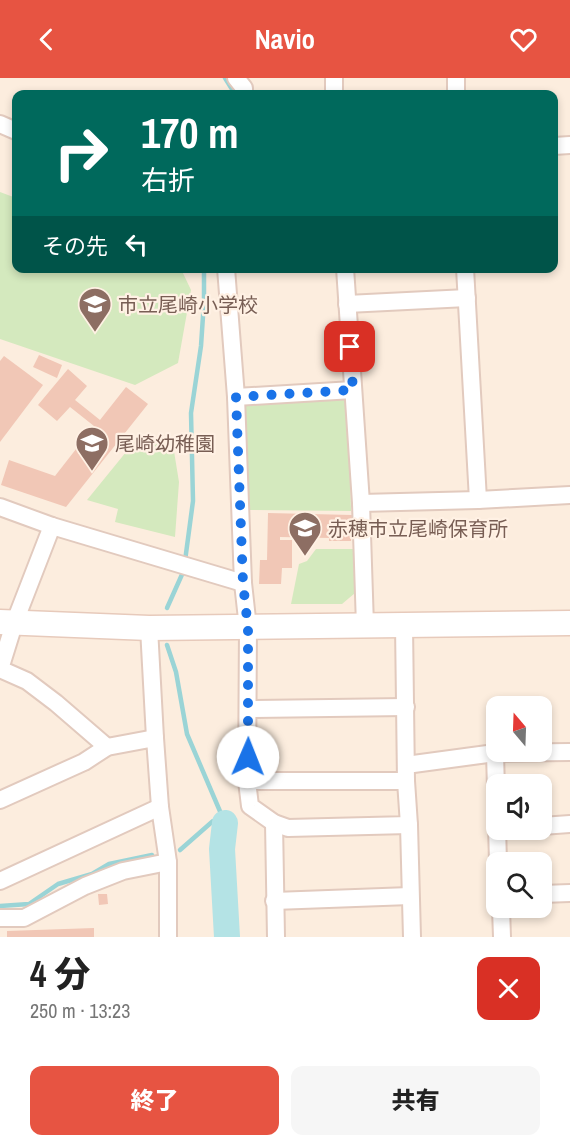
<!DOCTYPE html>
<html lang="ja">
<head>
<meta charset="utf-8">
<style>
	body { margin:0; font-family:"Archivo Narrow","Noto Sans JP",sans-serif; background:#f6f6f6; color:#222; height:100vh; display:flex; flex-direction:column; font-size:22px; white-space:nowrap }
	* { box-sizing:border-box; margin:0 }
	p { font-size:20px; color:#767676 }
	.icon { flex:none; width:33px; height:33px; fill:none; stroke:currentColor; stroke-width:2; stroke-linecap:round; stroke-linejoin:round }
	.map { position:relative; height:859px; overflow:hidden }
	.drawer { display:flex; flex-direction:column; background:#fff; flex:1 }
	.drawer>* { flex:none }
	.hud { position:absolute; left:12px; top:12px; width:546px; height:183px; border-radius:12px; box-shadow:0 3px 9px #0003; background:#00695c; color:#fff; overflow:hidden }
	.needle { width:39px; rotate:341deg }
	.controls { position:absolute; left:486px; top:618px; display:grid; gap:12px }
	.controls a { display:grid; place-items:center; width:66px; height:66px; border-radius:12px; background:#fff; box-shadow:0 3px 9px #0003; font-size:30px }
	.pin { position:absolute; display:grid; place-items:center; width:51px; height:51px; color:#fff; margin:-26px; border-radius:12px; box-shadow:0 3px 9px #0006 }
	.me { position:absolute; width:66px; margin:-33px; rotate:1deg; stroke-linejoin:round; filter:drop-shadow(0 0 4px #0008) }
	.turn { display:flex; align-items:center; gap:21px; height:126px; padding:0 30px; font-size:27px }
	.turn .icon { width:78px; height:78px; stroke-width:2.5 }
	.turn b { display:block; font-size:42px; line-height:51px }
	.then { display:flex; align-items:center; height:57px; padding:0 30px; background:#0003; gap:12px; font-size:22px }
	.round { display:grid; place-items:center; flex:none; width:63px; height:63px; border-radius:12px; background:#f6f6f6 }
	.head { display:flex; align-items:center; justify-content:space-between; height:102px; padding:0 30px }
	h1 { font-size:36px; font-weight:800; line-height:45px }
	.primary-button { display:flex; gap:12px; margin-top:auto; padding:12px 30px }
	.primary-button a { flex:1; height:69px; border-radius:12px; background:#e75442; color:#fff; font-size:24px; font-weight:800; line-height:69px; text-align:center }
	.primary-button a+a { background:#f6f6f6; color:#222 }
	header { display:flex; justify-content:space-between; align-items:center; height:78px; padding:0 30px; background:#e75442; color:#fff; font-size:27px; font-weight:800 }
	.map>svg:first-child { display:block }
</style>
</head>
<body>
<header><svg class="icon" aria-label="back" viewBox="0 0 24 24"><path d="M15 5l-7 7 7 7"/></svg>Navio<svg class="icon" aria-label="heart" viewBox="0 0 24 24"><path d="M12 20l-8-8c-3-5 5-10 8-4 3-6 11-1 8 4z"/></svg></header>
<div class="map">
<svg width="570" height="859" viewBox="0 0 570 859">
	<rect width="100%" height="100%" fill="#fcedde"/>
	<g fill="#d4e9be">
		<path d="M0 114 16 120V190L181 191 191 212 178 285 135 307 0 261Z"/>
		<path d="M341 318 348 322 351 433 248 432 242 330 248 324Z"/>
		<path d="M172 361 179 404 175 459 115 444 118 431 87 422 135 363Z"/>
		<path d="M316 471H353L355 515 342 526H291L299 486 307 483Z"/>
	</g>
	<g fill="none" stroke-linecap="round" stroke-linejoin="round">
		<g stroke="#9ad4d6" stroke-width="4.5">
			<path d="M225 0 235 16"/>
			<path d="M185 483 193 423 191 335 201 268 204 223V190"/>
			<path d="M167 530 184 492"/>
			<path d="M167 567 176 594 187 656 225 745"/>
			<path d="M180 772 213 743 225 745"/>
			<path d="M0 828 29 826 58 806 92 796 109 786 152 777"/>
		</g>
		<path stroke="#b4e3e5" stroke-width="26" d="M225 745 222 771 227 859"/>
	</g>
	<g fill="#f1c7b6">
		<path d="M39 277 62 287 57 300 33 289Z"/>
		<path d="M4 278 43 307 0 364V283Z"/>
		<path d="M68 291 87 308 75 322 100 342 126 309 148 326 66 429 1 407 9 382 55 398 94 348 70 329 57 343 38 327Z"/>
		<path d="M268 435 352 437 351 463H329V460L280 459V462H292V490H282L281 506H259L260 482H267Z"/>
		<path d="M98 816H107L108 826 99 827Z"/>
		<path d="M94 850V859H7V853Z"/>
	</g>
	<g fill="none" stroke-linecap="round" stroke-linejoin="round">
		<g stroke="#e2cabe" stroke-width="20">
			<g id="street">
				<path d="M236 0 244 10V16"/>
				<path d="M334 0V16"/>
				<path d="M456 0V16"/>
				<path d="M0 46 16 53"/>
				<path d="M554 68 570 67"/>
				<path d="M226 190 236 319 243 505 248 550 247 703 250 728 274 745 288 750 409 747 406 703 404 547"/>
				<path d="M345 190 361 425 365 548"/>
				<path d="M465 190 478 422"/>
				<path d="M347 226 467 220"/>
				<path d="M236 319 353 312"/>
				<path d="M361 425 478 422 570 417"/>
				<path d="M0 429 52 448 243 505"/>
				<path d="M52 448 14 546 0 591 27 603 56 625 107 669"/>
				<path d="M149 550 155 660"/>
				<path d="M249 631 406 629"/>
				<path d="M495 675 498 784"/>
				<path d="M406 687 495 675 570 674"/>
				<path d="M247 703H406"/>
				<path d="M0 722 84 684 107 669 155 660 160 729 168 784V859"/>
				<path d="M274 745 276 859"/>
				<path d="M409 747 412 859"/>
				<path d="M542 748 570 746"/>
				<path d="M0 803 160 729"/>
				<path d="M542 816 570 815"/>
				<path d="M274 823 410 818"/>
				<path d="M501 830 502 859"/>
				<path d="M0 840H24L85 808 123 793 168 784"/>
			</g>
		</g>
		<g stroke="#e7cabb" stroke-width="27">
			<path id="secondary" d="M0 544 149 550 570 545"/>
		</g>
		<use href="#street" stroke="#fff" stroke-width="16"/>
		<use href="#secondary" stroke="#fff" stroke-width="24"/>
	</g>
	<g fill="none" stroke-linecap="round" stroke-linejoin="round">
		<path stroke="#1a73e8" stroke-width="10" stroke-dasharray="0 18" d="M248 679V550L243 505 236 319 353 312 350 269"/>
	</g>
	<defs>
		<g id="school-pin" transform="scale(1.725)"><path d="M0 17L-7.5 6A9.5 9.5 0 1 1 7.5 6Z" fill="#8d6e63" stroke="#fff1e4"/><path d="M0-5L7-2L0 1L-7-2ZM-4 1L0 2.5L4 1V4Q0 6-4 4Z" fill="#fff"/></g>
	</defs>
	<g fill-rule="evenodd">
		<use href="#school-pin" x="95" y="226"/>
		<use href="#school-pin" x="92" y="365"/>
		<use href="#school-pin" x="305" y="450"/>
	</g>
	<g text-anchor="middle" dominant-baseline="central" stroke-width="4.5" stroke-linejoin="round" paint-order="stroke">
		<g font-size="20" fill="#785e54" stroke="#fff1e4" text-anchor="start">
			<text x="118" y="226">市立尾崎小学校</text>
			<text x="115" y="365">尾崎幼稚園</text>
			<text x="328" y="450">赤穂市立尾崎保育所</text>
		</g>
	</g>
</svg>
<div class="controls">
<a><svg class="needle" viewBox="-14 -14 28 28"><path d="M0-13l5 13h-10z" fill="#e53935"/><path d="M0 13l5-13h-10z" fill="#767676"/></svg></a>
<a><svg class="icon" aria-label="sound" viewBox="0 0 24 24"><path d="M4 9h4l5-4v14l-5-4H4zM17 9q2 3 0 6"/></svg></a>
<a><svg class="icon" aria-label="search" viewBox="0 0 24 24"><circle cx="10" cy="10" r="6"/><path d="M15 15l6 6"/></svg></a>
</div>
<div class="pin" style="left:350px;top:269px;background:#d93025"><svg class="icon" aria-label="arrive" viewBox="0 0 24 24"><path d="M6 21V4h12l-3 4 3 4H6"/></svg></div>
<svg class="me" style="left:248px;top:679px" viewBox="-20 -20 40 40"><circle r="19" fill="#fff"/><path d="M0-13L10 11 0 6-10 11z" fill="#1a73e8"/></svg>
<div class="hud">
<div class="turn"><svg class="icon" aria-label="right" viewBox="0 0 24 24"><path d="M7 20v-9h11M14 6l5 5-5 5"/></svg><div><b>170 m</b>右折</div></div>
<div class="then">その先<svg class="icon" aria-label="left" viewBox="0 0 24 24"><path d="M17 20v-9H6M10 6l-5 5 5 5"/></svg></div>
</div>
</div>
<section class="drawer">
<div class="head"><div><h1>4 分</h1><p>250 m · 13:23</p></div><a class="round" style="background:#d93025;color:#fff"><svg class="icon" aria-label="close" viewBox="0 0 24 24"><path d="M6 6l12 12M18 6L6 18"/></svg></a></div>
<div class="primary-button"><a>終了</a><a>共有</a></div>
</section>
</body>
</html>
